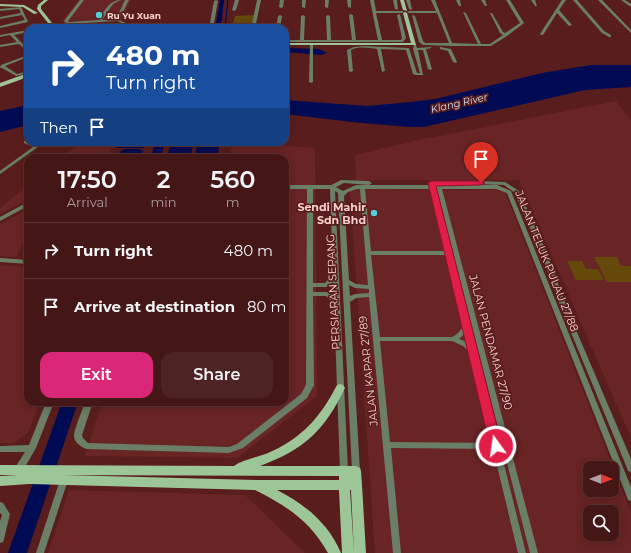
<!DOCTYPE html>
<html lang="en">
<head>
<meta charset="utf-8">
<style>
	body { margin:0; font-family:Montserrat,sans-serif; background:#4e2323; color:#f1f3f6; height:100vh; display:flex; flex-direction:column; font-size:15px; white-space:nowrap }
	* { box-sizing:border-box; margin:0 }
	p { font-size:13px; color:#af9fa1 }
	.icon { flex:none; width:22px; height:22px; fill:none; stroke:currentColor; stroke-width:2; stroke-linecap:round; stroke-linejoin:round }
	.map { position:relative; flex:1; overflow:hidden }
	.drawer { position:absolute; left:24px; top:154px; width:265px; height:252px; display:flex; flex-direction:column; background:#441616; border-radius:12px; box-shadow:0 2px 10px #0003,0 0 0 1px #5c3535 }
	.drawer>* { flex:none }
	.top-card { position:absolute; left:24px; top:24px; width:265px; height:122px; border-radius:12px; box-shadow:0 2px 10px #0003,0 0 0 1px #5c3535; background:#1a4fa0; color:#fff; overflow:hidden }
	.needle { width:26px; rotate:90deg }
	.controls { position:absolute; left:583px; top:461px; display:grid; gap:8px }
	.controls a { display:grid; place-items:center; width:36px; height:36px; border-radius:8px; background:#441616; box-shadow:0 2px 10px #0003,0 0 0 1px #5c3535; font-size:20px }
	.pin { position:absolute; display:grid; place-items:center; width:34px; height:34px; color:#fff; margin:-41px -17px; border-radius:50% 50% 50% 0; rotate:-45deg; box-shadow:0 0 4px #0007 }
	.pin .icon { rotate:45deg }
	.me { position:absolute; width:44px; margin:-22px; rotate:346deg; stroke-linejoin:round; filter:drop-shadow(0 0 3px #0008) }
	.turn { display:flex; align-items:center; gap:14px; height:84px; padding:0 16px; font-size:18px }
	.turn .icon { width:52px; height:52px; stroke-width:2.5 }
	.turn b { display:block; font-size:28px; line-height:34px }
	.then { display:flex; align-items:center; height:38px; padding:0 16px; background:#0003; gap:8px; font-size:15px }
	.eta { display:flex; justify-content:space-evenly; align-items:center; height:68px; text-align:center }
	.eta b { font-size:24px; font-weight:600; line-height:28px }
	.cta { display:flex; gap:8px; margin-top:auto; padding:8px 16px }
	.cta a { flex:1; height:46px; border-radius:12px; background:#db2777; color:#fff; font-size:16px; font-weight:600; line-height:46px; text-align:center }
	.cta a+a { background:#4e2323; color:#f1f3f6 }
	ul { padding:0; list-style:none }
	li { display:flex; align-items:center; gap:12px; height:56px; padding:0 16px; border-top:1px solid #5c3535 }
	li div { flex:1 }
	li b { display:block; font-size:15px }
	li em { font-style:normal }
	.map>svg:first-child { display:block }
</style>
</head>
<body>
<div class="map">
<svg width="631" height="553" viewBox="0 0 631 553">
	<rect width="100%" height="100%" fill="#5a1d1e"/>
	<g fill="#692425" fill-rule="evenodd">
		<path d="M79 0H131L122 21 72 24 61 22Z"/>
		<path d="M616 101 631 121V438L519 180H356L355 155 418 140Z"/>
		<path d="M81 142H114L107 158H61Z"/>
		<path d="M232 142 315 148 317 396 237 458 85 456 102 402H285V158H229Z"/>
		<path d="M28 185V200L0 214V208Z"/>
		<path d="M355 189 496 190 505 192 631 513V553H375L350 191ZM590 468H612V490H590ZM590 512H612V534H590Z"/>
		<path d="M28 209V236L16 257 0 256V225Z"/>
		<path d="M0 265 28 267V402H40L28 432 14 443H0Z"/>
		<path d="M69 490 245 495 305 553H48Z"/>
	</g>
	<g fill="#64490b">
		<path d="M254 15 251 28H232L235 16Z"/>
		<path d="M594 257H617L621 266H631V282H607Z"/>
		<path d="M567 261H582L586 269H598L604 280H576Z"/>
	</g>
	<g fill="#000b53">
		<path d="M287 48 319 49 327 53 322 55 285 52V49Z"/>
		<path d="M591 65H631V87L585 90 424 127H408L352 122 285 114V100L367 106 411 102 435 99 542 73Z"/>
		<path d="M28 105V125L0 132V111Z"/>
		<path d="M119 142H146L144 148H116Z"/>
		<path d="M156 142H166L160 158H150Z"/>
		<path d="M172 142H194L190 158H166Z"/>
		<path d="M198 142H220L217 158H194Z"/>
		<path d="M125 149H139L143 151 141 158H118L121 151Z"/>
		<path d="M62 402H78L27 553H8Z"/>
	</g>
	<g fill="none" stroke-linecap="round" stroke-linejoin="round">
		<path stroke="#000b53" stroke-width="1" d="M225 28 228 0"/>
		<path fill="#000b53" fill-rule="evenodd" d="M220 0H224L221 28H215Z"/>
	</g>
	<path fill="#8a3a96" d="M210 402H232L225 406H210Z"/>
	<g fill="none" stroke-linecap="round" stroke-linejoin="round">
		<g fill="#6a7e68" fill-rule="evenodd">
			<path d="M80 0H84L68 21 69 22 98 20C104 12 109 0 121 0L113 4 102 20 116 19 125 0H129L119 20 138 28H133L117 21 69 24 61 28H56L66 23 64 21Z"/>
			<path d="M216 0 218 1 213 28H209L214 1Z"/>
			<path d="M235 0H239L236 10 234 11 232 10Z"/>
			<path d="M257 0H261L255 28H251Z"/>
			<path d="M280 0H284L283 7 281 8 279 7Z"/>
			<path d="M302 0H306L305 8 302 7Z"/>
			<path d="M325 0H329L328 8 325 7Z"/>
			<path d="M347 0H351V8L348 7Z"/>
			<path d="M370 0H374L376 11H403V13H376L382 40H401L402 38 397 15 400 14 406 38 403 42H285V40H300L301 16 303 15 305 16 304 40H327L326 16 328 15 330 16 331 40H352L349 15 351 14 353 15 356 40H378Z"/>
			<path d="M393 0H397L398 10 395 9Z"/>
			<path d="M406 0H410L412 10 409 9Z"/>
			<path d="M431 0H435L452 43 478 44 463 12 466 13 481 44H490L503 35 500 33 490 13H492L503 32 505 33 520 23 506 0H510L524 23 507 36 491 46H451L423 45 419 42 412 15 415 16 423 41 425 43H449L437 13H409L407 12 409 11H436Z"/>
			<path d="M456 0H460L461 6H459Z"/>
			<path d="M481 0H485L487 6H485Z"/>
			<path d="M531 0H535L537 6H535Z"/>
			<path d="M562 0H566L559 10 572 25 569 26 557 13 543 35H541L540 34Z"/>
			<path d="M573 0H577L604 31 611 35V37H609L602 33Z"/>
			<path d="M598 0H602L631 30V33Z"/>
			<path d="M621 0H625L631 4V7Z"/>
			<path d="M21 7 28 22 0 28V26L25 20 22 15 0 19V17L21 13 19 9 0 11V9Z"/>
			<path d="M280 15 282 16 280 28H276L278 16Z"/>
			<path d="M28 30V32L14 35 28 49V52L19 44 0 47V45L17 42 10 35 0 37V35Z"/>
			<path d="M310 43 313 44V82L311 83 309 82Z"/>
			<path d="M414 45H416L417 48 430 47 432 48 426 49 432 69 430 70 428 69 423 50H418L423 75H415L413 74 406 50 381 49 385 71 382 72 377 49C369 48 359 46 351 50L353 71 351 72 349 71 347 50 354 47 363 46 409 48 417 73H420L413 49Z"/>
			<path d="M440 47 451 49 457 62 456 63 453 62 448 51 440 49Z"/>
			<path d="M28 55V57L5 66 17 74 28 71V73L16 76 2 68H0L1 65Z"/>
			<path d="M24 141H28L38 147 0 174V171L33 147 24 143Z"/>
			<path d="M341 180 369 181 372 183 369 185 344 183 336 187 343 191 356 185H430L429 183 432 181 434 182 435 185H436V182H440L441 185H497L511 191 631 487V501L628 500 627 497 507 193 496 189H442L538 553H530L437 189H436L526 553H518L493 449 391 448 401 553H393L369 297 356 298 350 302 360 471 359 474 356 475 353 474 352 471 338 193 335 191 348 471 347 474 344 475 341 474 340 471 334 304 326 296H313L314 385 313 387 307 398 243 448 229 453 86 449C81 447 74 442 74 436 74 429 83 409 85 402H93L82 435 83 438 88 443 229 447 237 444 301 394 306 385 307 189H285V185H331ZM313 189H330L333 274 325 283H313ZM357 189H360L368 285 356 284 349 280 344 196 348 192ZM365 189H431L446 251H371ZM371 255H447L464 326 457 334 452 337H380ZM333 282 334 296 327 292H313V287H327L329 286ZM349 285 355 288 369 289V293L355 294 350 296ZM465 333 467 342 459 339ZM380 341H452L463 346 470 352 491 443 390 442Z"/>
			<path d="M478 181 505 182 519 191 544 246 571 318 631 459V472L628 471 627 468 565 318 538 246 514 192 504 185 476 184 475 183Z"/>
			<path d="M28 202V206L0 221V217Z"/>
			<path d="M0 258 28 260V264L0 262Z"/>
			<path d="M46 402H54L36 448 22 472 19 473 16 472 15 469 16 466 25 452H0V446L29 445Z"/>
			<path d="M64 476 67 477 68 480 44 553H36L60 480 61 477Z"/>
			<path d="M0 502 3 503 10 514 4 539 3 542 0 543V521L2 515 0 513Z"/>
		</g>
		<g fill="#9dc698" fill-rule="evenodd">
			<path d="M44 0H48L41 6V9L56 28H52L37 9 38 5Z"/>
			<path d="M400 0H404L407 11 403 10Z"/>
			<path d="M0 4 24 5 38 13 34 14 23 7 0 6Z"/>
			<path d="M405 12 407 13 416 45H285V43H411L403 13Z"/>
			<path d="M28 73V77L0 87V83Z"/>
			<path d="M340 384 343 385 345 388C324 431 305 449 260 466H356L360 468 361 471 362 485 366 553H354L351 490H350L354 553H342L339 490H277C305 504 329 524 341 553H328C310 521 287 506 255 490L29 484 0 486V476L18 475H0V465L234 466C241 460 258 457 268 453 302 438 320 418 337 385ZM63 475 339 476V480H257Z"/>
		</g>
	</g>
	<path fill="#e11d48" stroke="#92132f" d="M432 181H481L485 183 481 185 436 186 502 446 500 449 496 451 492 449 490 446 428 183Z"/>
	<g fill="#52ccd5" stroke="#5a1d1e" stroke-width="1.5">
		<circle cx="99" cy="15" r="4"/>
		<circle cx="374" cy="213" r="4"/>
	</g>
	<g text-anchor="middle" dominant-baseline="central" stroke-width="3.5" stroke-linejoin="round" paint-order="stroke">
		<g font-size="9" font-weight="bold" fill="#f8d0cd" stroke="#5a1d1e" text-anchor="start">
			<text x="107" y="15">Ru Yu Xuan</text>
		</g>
		<g font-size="10" font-style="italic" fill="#cedbf5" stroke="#5a1d1e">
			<text transform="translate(459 103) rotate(-13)">Klang River</text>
		</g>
		<g font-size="11" font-weight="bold" fill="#f8d0cd" stroke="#5a1d1e" text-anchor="end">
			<text x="366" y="207">Sendi Mahir<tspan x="366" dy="13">Sdn Bhd</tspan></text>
		</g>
		<g font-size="11" fill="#f8d0cd" stroke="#5a1d1e">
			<text transform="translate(547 261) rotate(68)">JALAN TELUK PULAU 27/88</text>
			<text transform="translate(333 292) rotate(-93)">PERSIARAN SEPANG</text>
			<text transform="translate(491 342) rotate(75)">JALAN PENDAMAR 27/90</text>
			<text transform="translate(368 371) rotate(-96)">JALAN KAPAR 27/89</text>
		</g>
	</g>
</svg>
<div class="controls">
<a><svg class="needle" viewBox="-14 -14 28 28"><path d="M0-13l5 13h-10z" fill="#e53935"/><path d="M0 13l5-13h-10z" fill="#af9fa1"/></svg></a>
<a><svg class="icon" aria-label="search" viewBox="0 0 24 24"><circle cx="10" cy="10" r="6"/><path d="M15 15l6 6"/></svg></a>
</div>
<div class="pin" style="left:481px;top:183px;background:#d93025"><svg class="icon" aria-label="arrive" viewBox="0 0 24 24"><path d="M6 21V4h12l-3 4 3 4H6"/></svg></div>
<svg class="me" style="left:496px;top:446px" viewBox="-20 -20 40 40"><circle r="17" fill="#e11d48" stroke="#fff" stroke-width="3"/><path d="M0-11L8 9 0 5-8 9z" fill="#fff"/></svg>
<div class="top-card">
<div class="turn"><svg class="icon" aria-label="right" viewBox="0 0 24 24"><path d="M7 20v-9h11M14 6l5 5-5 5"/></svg><div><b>480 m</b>Turn right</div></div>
<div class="then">Then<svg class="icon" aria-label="arrive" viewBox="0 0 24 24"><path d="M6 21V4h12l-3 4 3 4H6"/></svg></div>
</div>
<section class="drawer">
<div class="eta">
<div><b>17:50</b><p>Arrival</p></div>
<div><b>2</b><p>min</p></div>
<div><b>560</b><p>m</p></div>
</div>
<ul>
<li><svg class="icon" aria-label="right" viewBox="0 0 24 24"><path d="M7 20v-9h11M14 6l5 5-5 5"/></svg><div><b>Turn right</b></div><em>480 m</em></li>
<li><svg class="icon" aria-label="arrive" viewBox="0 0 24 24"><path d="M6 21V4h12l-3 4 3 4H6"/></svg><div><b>Arrive at destination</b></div><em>80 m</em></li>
</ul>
<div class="cta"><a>Exit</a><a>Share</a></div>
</section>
</div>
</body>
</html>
